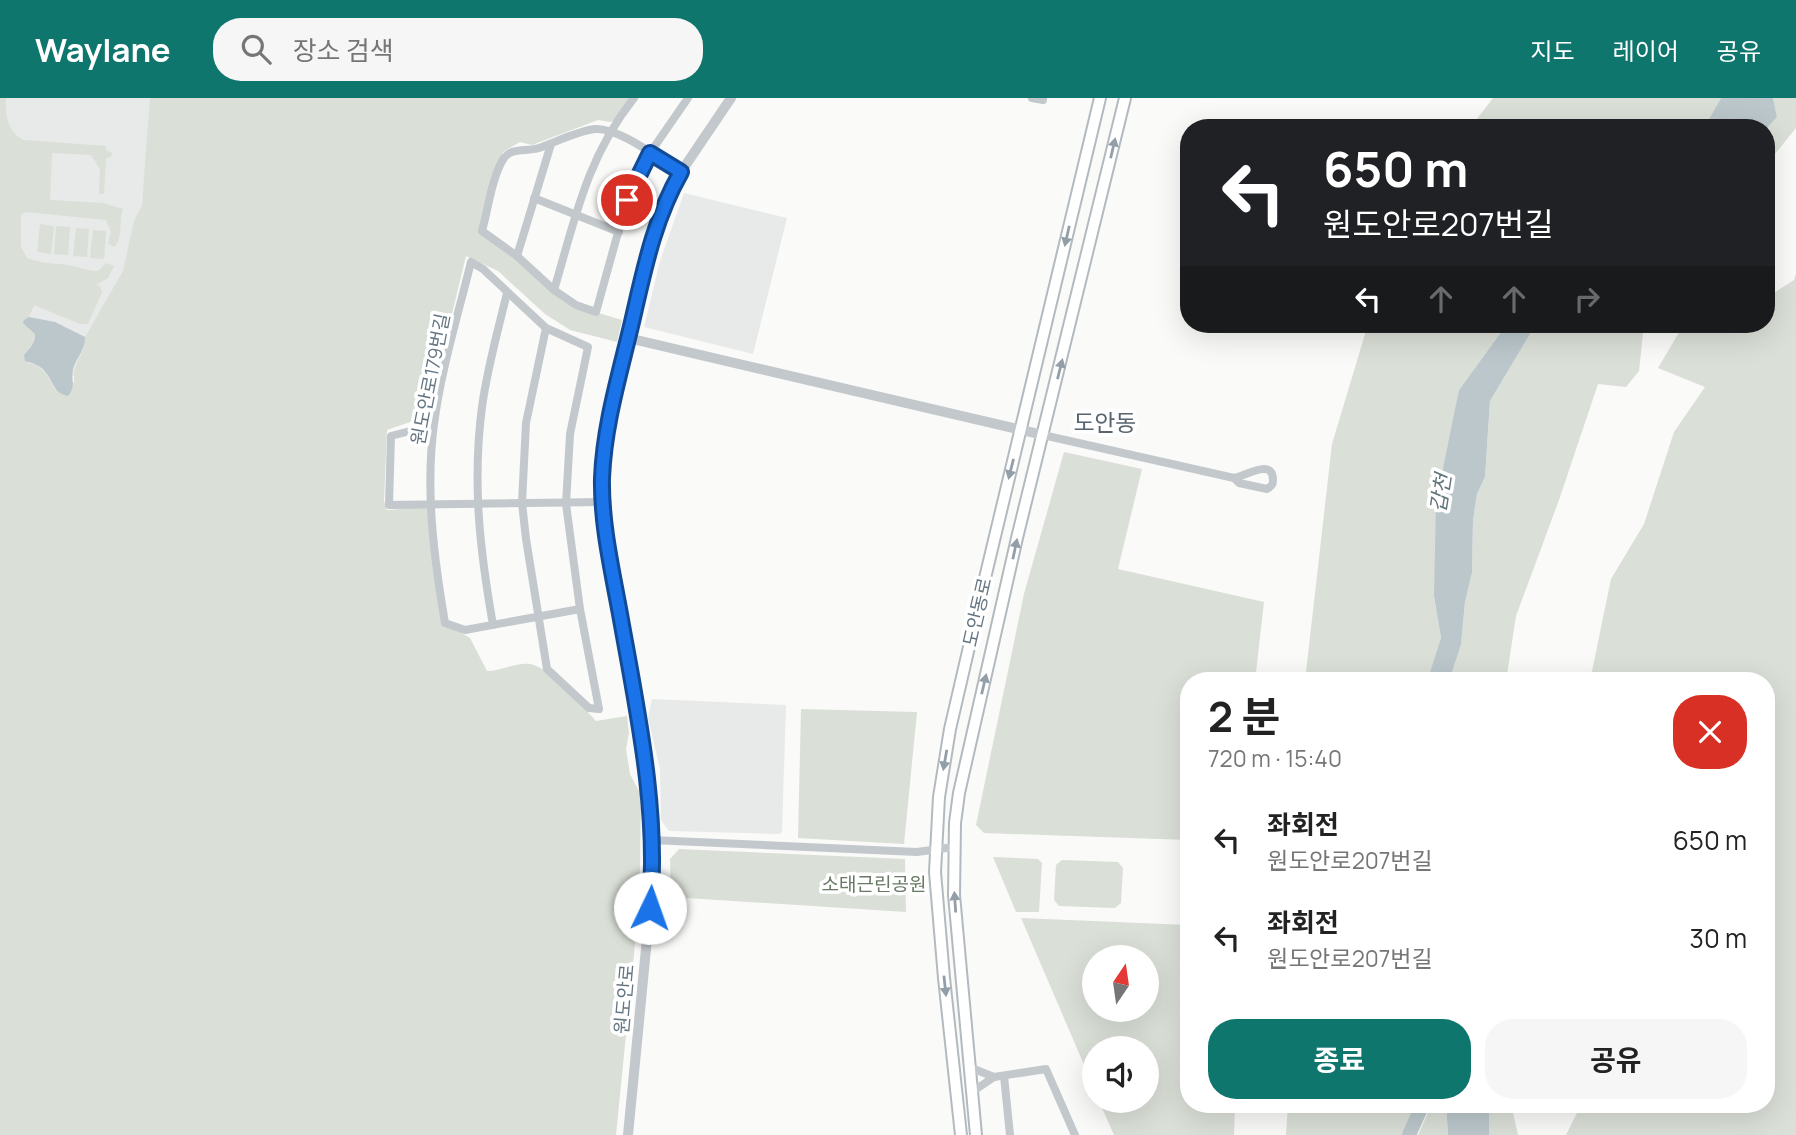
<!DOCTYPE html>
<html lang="ko">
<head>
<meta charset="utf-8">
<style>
	body { margin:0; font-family:Manrope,"Noto Sans KR",sans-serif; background:#f6f6f6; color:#222; height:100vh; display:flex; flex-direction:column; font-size:26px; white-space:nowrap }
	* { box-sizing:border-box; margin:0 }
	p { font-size:23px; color:#767676 }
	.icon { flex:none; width:38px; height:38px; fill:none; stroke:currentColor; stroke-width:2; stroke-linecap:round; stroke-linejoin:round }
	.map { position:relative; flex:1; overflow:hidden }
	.side { position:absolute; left:1180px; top:574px; width:595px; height:441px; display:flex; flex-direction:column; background:#fff; border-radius:28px; box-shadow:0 7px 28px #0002 }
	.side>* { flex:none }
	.guide { position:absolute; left:1180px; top:21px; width:595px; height:214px; border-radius:28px; box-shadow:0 7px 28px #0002; background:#202124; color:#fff; overflow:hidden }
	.needle { width:46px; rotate:13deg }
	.tools { position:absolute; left:1082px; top:847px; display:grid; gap:14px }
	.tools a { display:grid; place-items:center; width:77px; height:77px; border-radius:50%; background:#fff; box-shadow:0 7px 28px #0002; font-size:35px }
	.pin { position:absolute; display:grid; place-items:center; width:60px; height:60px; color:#fff; margin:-30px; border:4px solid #fff; border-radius:50%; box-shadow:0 2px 7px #0007 }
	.me { position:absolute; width:77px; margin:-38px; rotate:3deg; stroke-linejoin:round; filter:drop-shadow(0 0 5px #0008) }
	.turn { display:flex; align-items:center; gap:24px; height:147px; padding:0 28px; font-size:32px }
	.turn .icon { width:91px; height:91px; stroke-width:2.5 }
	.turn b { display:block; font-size:49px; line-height:60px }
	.lanes { display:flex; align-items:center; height:66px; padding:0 28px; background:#0003; justify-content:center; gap:35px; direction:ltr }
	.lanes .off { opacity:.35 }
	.round { display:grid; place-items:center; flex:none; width:74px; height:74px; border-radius:28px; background:#f6f6f6 }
	.headline { display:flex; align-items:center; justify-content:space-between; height:119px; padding:0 28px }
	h1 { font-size:42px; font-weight:700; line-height:52px }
	.primary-button { display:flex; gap:14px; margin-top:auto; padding:14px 28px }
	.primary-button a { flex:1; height:80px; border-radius:28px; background:#0f766e; color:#fff; font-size:28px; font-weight:700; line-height:80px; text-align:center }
	.primary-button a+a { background:#f6f6f6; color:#222 }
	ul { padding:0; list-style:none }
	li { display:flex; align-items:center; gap:21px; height:98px; padding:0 28px }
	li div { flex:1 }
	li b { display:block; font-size:26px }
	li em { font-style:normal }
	header { display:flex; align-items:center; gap:42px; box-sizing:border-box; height:98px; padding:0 35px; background:#0f766e; color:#fff }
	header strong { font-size:33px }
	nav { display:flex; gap:38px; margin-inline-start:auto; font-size:24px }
	.search { width:490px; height:63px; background:#f6f6f6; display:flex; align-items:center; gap:18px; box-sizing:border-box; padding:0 24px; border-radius:28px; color:#767676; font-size:26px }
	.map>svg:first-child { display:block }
</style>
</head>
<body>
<header>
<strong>Waylane</strong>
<div class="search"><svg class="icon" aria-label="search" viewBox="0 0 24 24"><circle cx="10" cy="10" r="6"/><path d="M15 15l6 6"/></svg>장소 검색</div>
<nav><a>지도</a><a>레이어</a><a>공유</a></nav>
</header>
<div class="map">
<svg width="1796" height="1037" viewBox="0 0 1796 1037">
	<rect width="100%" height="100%" fill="#fafaf8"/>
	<g fill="#e8e9e9">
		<path d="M0 0H276L140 294 0 260Z"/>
		<path d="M684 95 787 120 753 256 644 229 660 163Z"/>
		<path d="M652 601 786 607 782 734 779 736 669 733 661 722 660 671 648 620Z"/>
	</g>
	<g fill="#dadfd7" fill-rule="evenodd">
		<path d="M0 0H6C5 16 7 34 24 42L106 48V52L112 55 111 59 106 60 104 96H99L100 71 91 57 52 55 50 102 103 105 123 111C118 123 124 139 114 149L108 145 111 134 106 122 26 114 21 117V149L27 160C44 166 51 165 68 167 78 169 88 173 98 173L106 165 114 168 108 180 96 187 100 188 102 194 88 226H80L34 207 29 219 24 222 35 236 32 249 26 254 28 265C43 267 48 278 55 291L74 284C72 263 86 256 85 239L123 173 134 123 142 107 150 0H633L617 22 610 24 598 22 532 47 520 44 503 54 482 134 575 208 622 222 617 244 570 232 545 216 498 173 466 158 434 290 430 319 424 324 413 323 387 332 384 403 387 412 426 409 429 412 444 525 470 540 487 573C501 573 517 564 530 566 554 571 580 606 596 623L627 618 629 635 626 651 630 676 641 697 640 771 638 816 616 1037H0Z"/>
		<path d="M1493 0H1721L1709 21 1688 30H1470Z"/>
		<path d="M1773 0H1796V30L1766 67V31L1777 19Z"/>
		<path d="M40 126 54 128 51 156 37 154Z"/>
		<path d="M56 128 70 129 68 157 54 156Z"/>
		<path d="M76 130 89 131 87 159 73 158Z"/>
		<path d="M93 132 106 133 104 161 90 160Z"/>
		<path d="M1796 175V1037H1566L1577 1015 1574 1006H1766V583H1590L1611 481 1644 426 1674 334 1705 289 1658 270 1684 226H1766V200L1794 182Z"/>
		<path d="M1368 226H1507L1459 292 1434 498 1441 540 1427 583H1305L1332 346Z"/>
		<path d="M1536 226H1644L1639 273 1626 289 1598 286 1559 402 1516 518 1506 583H1449L1461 547 1465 504 1472 475 1473 422 1477 396 1485 379 1490 303Z"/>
		<path d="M1064 354 1142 371 1118 471 1264 504 1255 583H1188V742L984 735 976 727 1024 496Z"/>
		<path d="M801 611 917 614 904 746 798 740Z"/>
		<path d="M679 751 905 761 906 814 671 799 670 761Z"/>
		<path d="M993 759 1038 761 1042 765 1039 814H1016Z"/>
		<path d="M1062 762 1118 764 1123 770 1121 805 1115 810 1059 808 1054 802 1056 767Z"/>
		<path d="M1021 820 1188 827V1006H1235L1234 1037H1114L1099 1003H1146V950H1094V990ZM1094 859H1146V912H1094Z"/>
		<path d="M1288 1006H1416L1402 1037H1286Z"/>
		<path d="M1432 1006H1446L1448 1037H1418Z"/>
		<path d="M1489 1006H1511L1518 1037H1489Z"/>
	</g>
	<g fill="#bbc7cb">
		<path d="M1721 0H1773L1777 19 1766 31 1688 30 1709 21Z"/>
		<path d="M29 219 55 224 85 239C86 251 76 260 73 271 71 281 76 289 68 298 53 295 54 284 45 274 40 267 33 265 25 263L24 257C30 250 35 246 35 236L23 225 24 222Z"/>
		<path d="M1507 226H1536L1490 303 1485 379 1477 396 1473 422 1472 475 1465 504 1461 547 1449 583H1427L1441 540 1434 498 1436 405 1459 292Z"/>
		<path d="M1446 1006H1489V1037H1448Z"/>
	</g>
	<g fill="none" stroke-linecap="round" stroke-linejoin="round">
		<path stroke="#bbc7cb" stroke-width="14" d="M1409 1037 1423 1006"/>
		<g stroke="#b3babf" stroke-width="14">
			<g id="secondary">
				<path d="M961 1037 944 880 935 774 939 699 950 631 985 480 1100 0"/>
				<path d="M976 1037 954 797 955 725 959 695 1017 440 1125 0"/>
			</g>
		</g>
		<g stroke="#c3c8cc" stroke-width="8">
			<path d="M1032 0 1043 2V0"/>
			<path d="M681 74C660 62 619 29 595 31 577 33 556 44 539 50 527 54 512 49 504 60 492 78 488 112 482 133L517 158 554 192 576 207 596 214 627 102 650 55 688 0"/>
			<path d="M534 100 619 134"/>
			<path d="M517 158 551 46"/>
			<path d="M554 192C575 121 587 59 634 0"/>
			<path d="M546 230 526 325 522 405 526 441 547 571 589 610 599 611 580 511 566 406 570 336 588 249 546 230 483 171 471 164C458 217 441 272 434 326 425 392 434 460 445 525L465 532 580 511"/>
			<path d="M433 327 391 338 389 407 603 404"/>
			<path d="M1043 337 1234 380C1244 379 1273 359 1273 382 1273 388 1271 388 1267 391L1239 385 1234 380"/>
			<path d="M493 527C480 453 472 385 482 309 487 271 498 232 507 195"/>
			<path d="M651 742 917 754 954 749"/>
			<path d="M969 969 994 979"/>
			<path d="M1004 978 1010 1037"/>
			<path d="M972 994 994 979 1046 971 1075 1037"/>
		</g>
		<g stroke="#c3c8cc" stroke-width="10">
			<path d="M628 240 1043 337"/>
			<path d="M628 1037 652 789 651 742 646 677 603 404 604 351 609 321 648 153 660 117 681 74 731 0"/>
		</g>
		<use href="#secondary" stroke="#fff" stroke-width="10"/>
	</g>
	<defs><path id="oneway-solid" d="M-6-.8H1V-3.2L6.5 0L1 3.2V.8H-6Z" transform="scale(1.75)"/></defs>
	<g fill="#939fa8">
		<use href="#oneway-solid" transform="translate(1113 50) rotate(-77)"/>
		<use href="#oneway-solid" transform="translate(1067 138) rotate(103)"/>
		<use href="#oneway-solid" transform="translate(1060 271) rotate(-76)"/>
		<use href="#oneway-solid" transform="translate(1011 371) rotate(104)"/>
		<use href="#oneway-solid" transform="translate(1015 451) rotate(-78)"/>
		<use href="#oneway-solid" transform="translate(984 586) rotate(-77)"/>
		<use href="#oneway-solid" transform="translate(945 662) rotate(100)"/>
		<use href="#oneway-solid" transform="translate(955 804) rotate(-94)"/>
		<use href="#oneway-solid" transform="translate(945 888) rotate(84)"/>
	</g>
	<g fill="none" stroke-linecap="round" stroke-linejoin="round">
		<g stroke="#114b97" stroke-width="18">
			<path id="route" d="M627 102 650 55 681 74C654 121 644 172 632 224 620 275 604 327 602 380 601 425 612 472 620 516 637 612 659 712 650 810"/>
		</g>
		<use href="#route" stroke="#1a73e8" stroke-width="12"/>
	</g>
	<g text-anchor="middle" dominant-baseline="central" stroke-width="7" stroke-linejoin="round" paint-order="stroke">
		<g font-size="19" fill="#657683" stroke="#fff">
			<text transform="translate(430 281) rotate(-79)">원도안로179번길</text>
			<text transform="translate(977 514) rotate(-77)">도안동로</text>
			<text transform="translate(624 901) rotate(-85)">원도안로</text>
		</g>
		<g font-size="19" fill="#687a64" stroke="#fff">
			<text x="874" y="786">소태근린공원</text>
		</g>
		<g font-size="21" font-style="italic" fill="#60757c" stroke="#fff">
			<text transform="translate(1440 395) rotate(-81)">갑천</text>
		</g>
		<g font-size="23" fill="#57646e" stroke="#fff">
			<text x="1105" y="324">도안동</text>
		</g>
	</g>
</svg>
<div class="tools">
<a><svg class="needle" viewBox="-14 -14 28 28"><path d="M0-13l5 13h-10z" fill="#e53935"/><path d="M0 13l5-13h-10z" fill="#767676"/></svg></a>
<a><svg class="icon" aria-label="sound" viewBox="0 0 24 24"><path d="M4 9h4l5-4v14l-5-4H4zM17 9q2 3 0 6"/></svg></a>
</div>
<div class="pin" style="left:627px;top:102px;background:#d93025"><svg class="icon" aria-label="arrive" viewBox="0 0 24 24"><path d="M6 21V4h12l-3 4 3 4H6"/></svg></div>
<svg class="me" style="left:650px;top:810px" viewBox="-20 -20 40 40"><circle r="19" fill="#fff"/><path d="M0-13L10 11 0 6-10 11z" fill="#1a73e8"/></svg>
<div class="guide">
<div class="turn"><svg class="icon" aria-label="left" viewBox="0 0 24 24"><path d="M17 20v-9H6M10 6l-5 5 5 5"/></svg><div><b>650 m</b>원도안로207번길</div></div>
<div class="lanes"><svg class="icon" aria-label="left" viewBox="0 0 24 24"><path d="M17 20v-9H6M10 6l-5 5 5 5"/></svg><svg class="icon off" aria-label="ahead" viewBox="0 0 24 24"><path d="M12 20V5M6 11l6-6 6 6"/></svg><svg class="icon off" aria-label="ahead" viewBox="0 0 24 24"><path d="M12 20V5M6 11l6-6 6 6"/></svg><svg class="icon off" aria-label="right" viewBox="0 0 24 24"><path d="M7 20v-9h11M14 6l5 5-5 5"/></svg></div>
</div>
<section class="side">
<div class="headline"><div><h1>2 분</h1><p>720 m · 15:40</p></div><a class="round" style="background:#d93025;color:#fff"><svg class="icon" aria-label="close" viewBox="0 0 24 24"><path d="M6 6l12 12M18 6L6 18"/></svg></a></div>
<ul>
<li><svg class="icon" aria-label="left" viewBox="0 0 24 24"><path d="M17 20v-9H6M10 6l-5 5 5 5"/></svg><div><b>좌회전</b><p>원도안로207번길</p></div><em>650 m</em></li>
<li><svg class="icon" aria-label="left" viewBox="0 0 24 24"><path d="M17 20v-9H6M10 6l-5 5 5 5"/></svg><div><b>좌회전</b><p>원도안로207번길</p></div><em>30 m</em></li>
</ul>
<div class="primary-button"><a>종료</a><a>공유</a></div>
</section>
</div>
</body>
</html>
